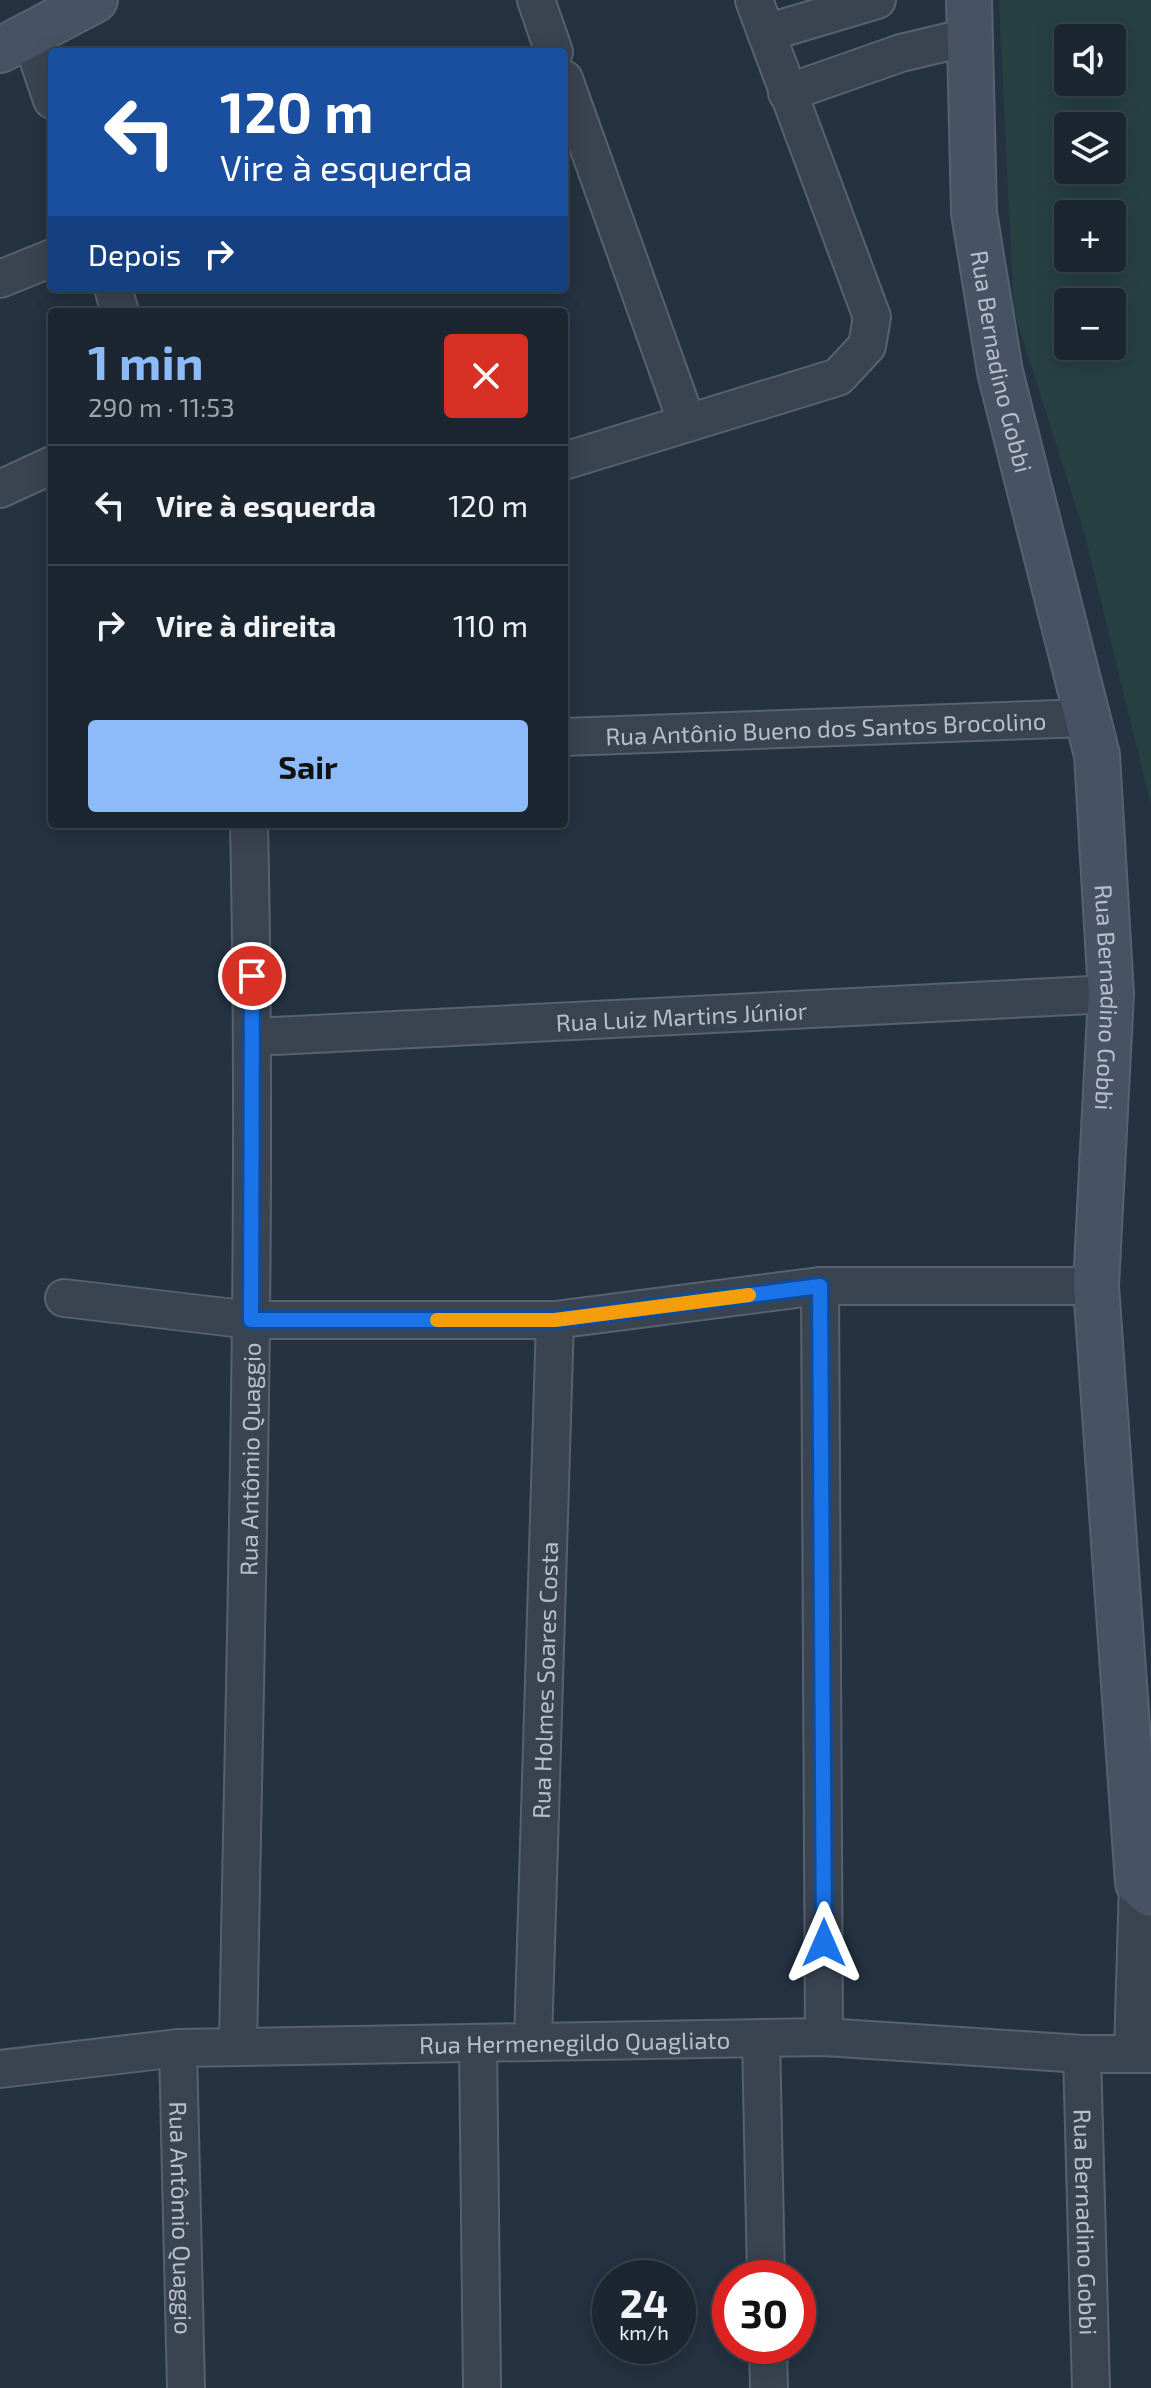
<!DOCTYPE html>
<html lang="pt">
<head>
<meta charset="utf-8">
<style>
	body { margin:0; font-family:"Exo 2",sans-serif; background:#252e39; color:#f1f3f6; height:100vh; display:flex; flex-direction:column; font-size:30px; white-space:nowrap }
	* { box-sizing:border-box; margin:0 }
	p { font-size:26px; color:#a0a5ab }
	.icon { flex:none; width:44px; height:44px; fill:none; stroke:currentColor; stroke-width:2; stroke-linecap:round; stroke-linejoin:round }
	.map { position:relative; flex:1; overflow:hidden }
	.panel { position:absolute; left:48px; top:308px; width:520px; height:520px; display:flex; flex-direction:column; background:#1c2631; border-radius:8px; box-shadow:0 4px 20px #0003,0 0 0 2px #3a434d }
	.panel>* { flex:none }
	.top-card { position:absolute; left:48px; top:48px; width:520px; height:244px; border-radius:8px; box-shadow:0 4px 20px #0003,0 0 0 2px #3a434d; background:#1a4fa0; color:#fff; overflow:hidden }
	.fabs { position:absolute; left:1054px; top:24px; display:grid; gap:16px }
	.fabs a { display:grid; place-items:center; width:72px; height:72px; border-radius:8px; background:#1c2631; box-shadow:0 4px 20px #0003,0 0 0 2px #3a434d; font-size:40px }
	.speed { position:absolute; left:592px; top:2260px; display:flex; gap:16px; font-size:40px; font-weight:700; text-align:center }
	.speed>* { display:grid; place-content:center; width:104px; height:104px; border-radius:50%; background:#1c2631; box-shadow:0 4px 20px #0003,0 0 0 2px #3a434d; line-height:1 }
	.speed small { font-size:20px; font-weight:400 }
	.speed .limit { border:12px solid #d22; background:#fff; color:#111 }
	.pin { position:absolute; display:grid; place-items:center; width:68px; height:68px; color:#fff; margin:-34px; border:4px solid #fff; border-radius:50%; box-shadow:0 2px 8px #0007 }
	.me { position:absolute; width:88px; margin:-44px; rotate:0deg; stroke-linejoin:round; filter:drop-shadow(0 0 6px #0008) }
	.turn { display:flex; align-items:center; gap:28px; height:168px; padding:0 40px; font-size:36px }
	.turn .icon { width:104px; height:104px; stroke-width:2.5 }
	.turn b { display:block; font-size:56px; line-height:68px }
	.then { display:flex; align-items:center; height:76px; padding:0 40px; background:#0003; gap:16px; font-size:30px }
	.round { display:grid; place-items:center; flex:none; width:84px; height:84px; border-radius:8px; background:#252e39 }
	.head { display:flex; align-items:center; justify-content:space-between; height:136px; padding:0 40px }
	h1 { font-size:48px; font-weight:700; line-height:60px; color:#8dbbfa }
	.cta { display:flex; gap:16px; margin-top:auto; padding:16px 40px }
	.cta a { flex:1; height:92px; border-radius:8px; background:#8dbbfa; color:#111; font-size:32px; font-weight:700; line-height:92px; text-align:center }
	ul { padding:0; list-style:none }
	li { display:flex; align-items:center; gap:24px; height:120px; padding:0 40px; border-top:2px solid #3a434d }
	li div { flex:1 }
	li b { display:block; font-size:30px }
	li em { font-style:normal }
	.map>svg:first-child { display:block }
</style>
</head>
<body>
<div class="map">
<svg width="1151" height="2388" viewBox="0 0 1151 2388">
	<rect width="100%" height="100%" fill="#253241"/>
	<path fill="#274042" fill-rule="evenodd" d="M999 0H1151V805L1084 532 1014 312ZM1068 38H1112V82H1068ZM1068 126H1112V170H1068ZM1068 214H1112V258H1068ZM1068 302H1112V346H1068Z"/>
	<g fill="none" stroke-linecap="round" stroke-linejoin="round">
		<g stroke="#57626e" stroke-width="40">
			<g id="street">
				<path d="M536 0 554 52"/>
				<path d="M766 33 877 0"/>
				<path d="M30 35 52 100"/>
				<path d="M564 79 687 423"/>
				<path d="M787 93 901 53 968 37"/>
				<path d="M0 279 52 258"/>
				<path d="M113 288 120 312"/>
				<path d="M564 461 838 377 867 346 872 317 754 0"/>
				<path d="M0 489 52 465"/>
				<path id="s1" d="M564 737 1087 718"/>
				<path id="s2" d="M254 1037 1111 994"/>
				<path d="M820 1286 824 2037"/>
				<path d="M64 1298 251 1320H555L820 1286H1096"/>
				<path d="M761 2038 766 2278"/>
				<path id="s3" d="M533 2042 555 1320"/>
				<path d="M478 2043 482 2388"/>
				<path id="s4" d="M238 2047C245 1639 258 1232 249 824"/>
				<path id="s5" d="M178 2048 186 2388"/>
				<path d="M1133 2053 1138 1883"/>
				<path id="s6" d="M1082 2054 1091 2388"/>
				<path id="s7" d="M0 2069 178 2048 824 2037 1082 2054H1151"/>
				<path d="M768 2346 769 2388"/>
			</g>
		</g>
		<g stroke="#57626e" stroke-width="48">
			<g id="secondary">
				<path id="s8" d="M969 0 974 213 1000 372 1097 755 1111 994 1096 1286 1138 1883 1151 1894"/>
				<path d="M0 50 95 0"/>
			</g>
		</g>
		<use href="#street" stroke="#3a4451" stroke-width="36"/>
		<use href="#secondary" stroke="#475364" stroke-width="44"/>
	</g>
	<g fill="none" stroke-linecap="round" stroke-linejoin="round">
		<g stroke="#114b97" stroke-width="20">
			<path id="route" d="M252 976 251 1320H555L820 1286 824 1943"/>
		</g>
		<use href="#route" stroke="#1a73e8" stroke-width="14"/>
		<path stroke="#f59e0b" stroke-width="14" d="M437 1320H555L749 1295"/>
	</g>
	<g text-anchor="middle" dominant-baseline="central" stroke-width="7" stroke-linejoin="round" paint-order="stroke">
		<g font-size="24" fill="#b6bfcb" stroke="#1e2936">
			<text stroke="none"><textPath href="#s8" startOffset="364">Rua Bernadino Gobbi</textPath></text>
			<text stroke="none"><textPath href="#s1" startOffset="262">Rua Antônio Bueno dos Santos Brocolino</textPath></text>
			<text stroke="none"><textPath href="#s8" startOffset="1012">Rua Bernadino Gobbi</textPath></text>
			<text stroke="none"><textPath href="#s2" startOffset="428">Rua Luiz Martins Júnior</textPath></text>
			<text stroke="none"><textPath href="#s4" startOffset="588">Rua Antômio Quaggio</textPath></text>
			<text stroke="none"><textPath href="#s3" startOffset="362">Rua Holmes Soares Costa</textPath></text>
			<text stroke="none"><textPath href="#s7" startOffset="576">Rua Hermenegildo Quagliato</textPath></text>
			<text stroke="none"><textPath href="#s5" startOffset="170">Rua Antômio Quaggio</textPath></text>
			<text stroke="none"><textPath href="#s6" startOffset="168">Rua Bernadino Gobbi</textPath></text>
		</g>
	</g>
</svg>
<div class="fabs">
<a><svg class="icon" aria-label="sound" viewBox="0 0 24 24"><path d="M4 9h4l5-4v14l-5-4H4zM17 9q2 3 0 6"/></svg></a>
<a><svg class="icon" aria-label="layers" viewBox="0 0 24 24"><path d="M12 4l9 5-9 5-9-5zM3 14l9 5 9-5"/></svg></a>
<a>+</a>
<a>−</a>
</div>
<div class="speed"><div>24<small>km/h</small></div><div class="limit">30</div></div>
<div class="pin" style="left:252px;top:976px;background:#d93025"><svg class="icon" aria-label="arrive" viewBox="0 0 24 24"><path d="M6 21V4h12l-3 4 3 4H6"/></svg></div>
<svg class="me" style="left:824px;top:1943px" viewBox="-20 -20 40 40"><path d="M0-17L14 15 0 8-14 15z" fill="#1a73e8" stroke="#fff" stroke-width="4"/></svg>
<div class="top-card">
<div class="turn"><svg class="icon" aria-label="left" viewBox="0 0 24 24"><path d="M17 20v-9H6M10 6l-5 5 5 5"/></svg><div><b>120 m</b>Vire à esquerda</div></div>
<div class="then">Depois<svg class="icon" aria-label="right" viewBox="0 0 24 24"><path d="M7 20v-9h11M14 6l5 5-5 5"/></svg></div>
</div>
<section class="panel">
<div class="head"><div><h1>1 min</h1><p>290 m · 11:53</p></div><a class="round" style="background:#d93025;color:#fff"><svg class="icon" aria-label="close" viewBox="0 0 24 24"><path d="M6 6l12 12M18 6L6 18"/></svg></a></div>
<ul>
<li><svg class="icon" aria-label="left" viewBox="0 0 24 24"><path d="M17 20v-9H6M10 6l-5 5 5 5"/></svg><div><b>Vire à esquerda</b></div><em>120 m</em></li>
<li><svg class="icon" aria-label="right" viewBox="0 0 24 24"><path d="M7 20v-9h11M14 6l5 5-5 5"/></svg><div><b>Vire à direita</b></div><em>110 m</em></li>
</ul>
<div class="cta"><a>Sair</a></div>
</section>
</div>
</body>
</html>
